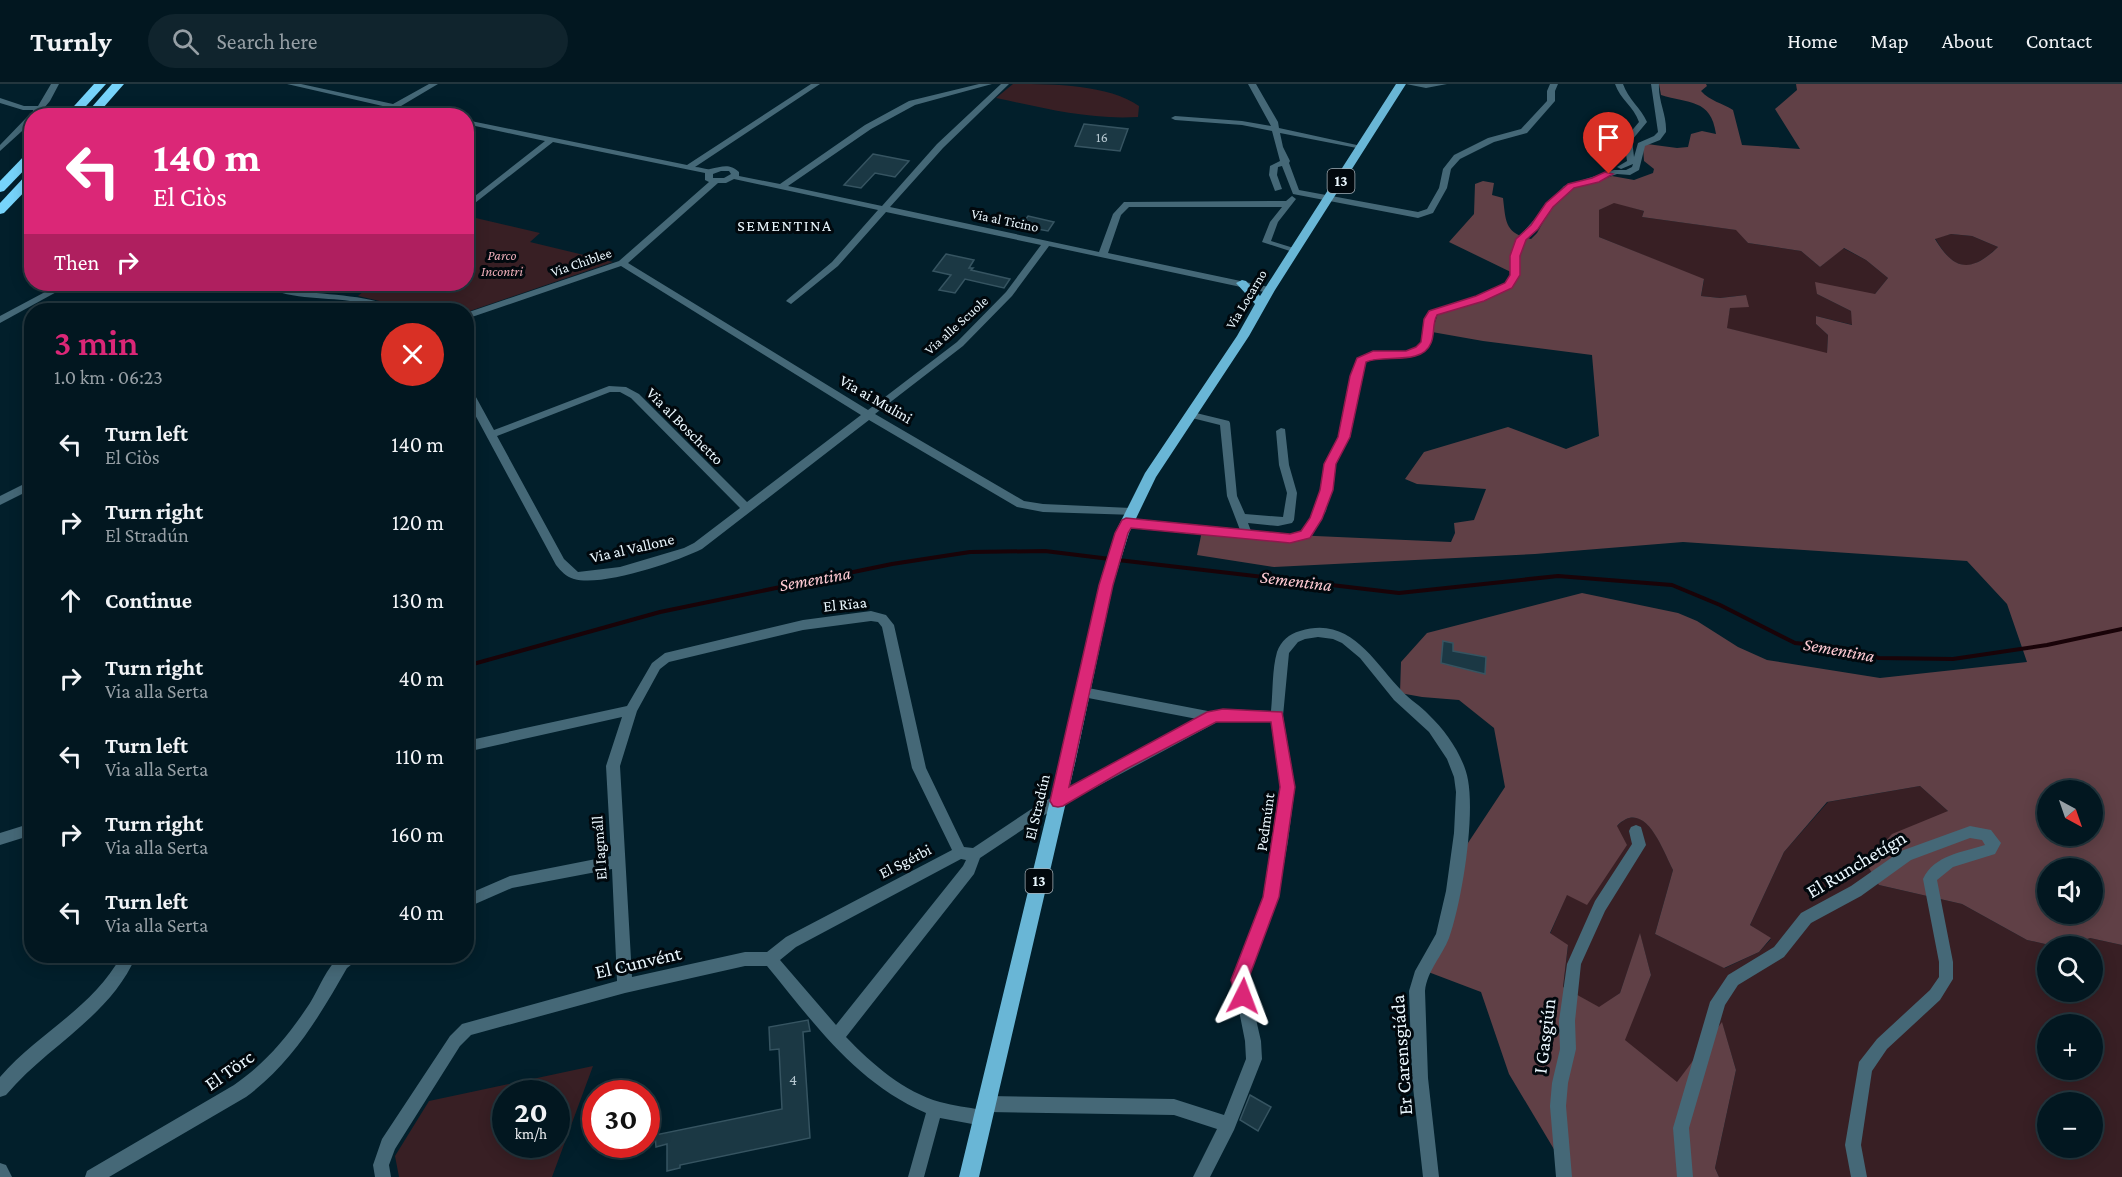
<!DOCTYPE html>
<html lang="en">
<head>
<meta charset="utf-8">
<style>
	body { margin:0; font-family:"Crimson Pro",serif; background:#10242d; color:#f1f3f6; height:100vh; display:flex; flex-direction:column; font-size:22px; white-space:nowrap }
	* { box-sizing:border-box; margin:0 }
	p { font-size:20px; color:#969fa5 }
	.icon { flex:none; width:33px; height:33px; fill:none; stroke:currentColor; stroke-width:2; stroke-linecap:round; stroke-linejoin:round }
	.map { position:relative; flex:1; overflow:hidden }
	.side { position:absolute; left:24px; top:219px; width:450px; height:660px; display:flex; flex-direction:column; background:#021720; border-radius:24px; box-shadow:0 3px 15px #0003,0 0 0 2px #23363e }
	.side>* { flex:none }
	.guide { position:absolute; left:24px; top:24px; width:450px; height:183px; border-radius:24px; box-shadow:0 3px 15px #0003,0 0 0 2px #23363e; background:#db2777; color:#fff; overflow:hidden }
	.needle { width:39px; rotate:140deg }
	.buttons { position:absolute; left:2037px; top:696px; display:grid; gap:12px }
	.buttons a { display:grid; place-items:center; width:66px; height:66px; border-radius:50%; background:#021720; box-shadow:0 3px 15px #0003,0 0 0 2px #23363e; font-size:30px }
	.speed { position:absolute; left:492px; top:996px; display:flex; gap:12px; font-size:30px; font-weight:700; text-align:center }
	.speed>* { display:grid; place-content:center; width:78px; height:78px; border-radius:50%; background:#021720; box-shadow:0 3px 15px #0003,0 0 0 2px #23363e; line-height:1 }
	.speed small { font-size:15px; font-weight:400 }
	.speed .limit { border:9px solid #d22; background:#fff; color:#111 }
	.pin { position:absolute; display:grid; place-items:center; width:51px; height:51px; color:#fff; margin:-62px -26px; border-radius:50% 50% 50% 0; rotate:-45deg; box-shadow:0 0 6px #0007 }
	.pin .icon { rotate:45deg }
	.me { position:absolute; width:66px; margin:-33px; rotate:3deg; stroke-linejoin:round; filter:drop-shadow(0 0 4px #0008) }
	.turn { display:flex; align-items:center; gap:21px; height:126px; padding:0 30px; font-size:27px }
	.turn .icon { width:78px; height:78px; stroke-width:2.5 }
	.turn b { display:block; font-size:42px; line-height:51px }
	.then { display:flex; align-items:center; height:57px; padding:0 30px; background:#0003; gap:12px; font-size:22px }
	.round { display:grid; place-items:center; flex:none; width:63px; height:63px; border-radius:32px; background:#10242d }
	.headline { display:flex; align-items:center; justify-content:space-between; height:102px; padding:0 30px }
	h1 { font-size:36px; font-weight:600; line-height:45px; color:#db2777 }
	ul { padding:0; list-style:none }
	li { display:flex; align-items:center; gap:18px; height:78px; padding:0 30px }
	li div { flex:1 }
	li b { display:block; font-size:22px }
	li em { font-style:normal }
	header { display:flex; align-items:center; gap:36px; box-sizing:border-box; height:84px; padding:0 30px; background:#021720; border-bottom:2px solid #23363e }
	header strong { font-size:28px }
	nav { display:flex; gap:33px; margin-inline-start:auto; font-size:21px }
	.search { width:420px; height:54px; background:#10242d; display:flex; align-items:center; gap:15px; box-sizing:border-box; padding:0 21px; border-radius:33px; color:#969fa5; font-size:22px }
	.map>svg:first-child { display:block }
</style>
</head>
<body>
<header>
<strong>Turnly</strong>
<div class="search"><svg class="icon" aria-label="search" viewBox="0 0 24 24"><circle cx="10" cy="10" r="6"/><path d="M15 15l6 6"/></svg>Search here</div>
<nav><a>Home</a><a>Map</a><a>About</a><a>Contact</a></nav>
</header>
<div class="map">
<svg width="2122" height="1093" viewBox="0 0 2122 1093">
	<rect width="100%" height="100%" fill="#021f2b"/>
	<g fill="#381f24" fill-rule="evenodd">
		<path d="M1013 0C1050 0 1108 0 1139 22L1138 33C1089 36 1043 24 996 14Z"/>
		<path d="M1614 118 1644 127 1642 133 1737 146 1748 159 1801 167 1820 183 1843 164 1866 176 1888 194 1875 210H1817L1851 227 1853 241 1816 232V240L1828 251 1827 270 1726 244 1730 224 1746 211 1720 214 1701 212 1704 196 1599 153V126Z"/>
		<path d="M467 132 540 149 530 158 613 178 467 228 419 226 358 212 372 200H466Z"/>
		<path d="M1951 150 1972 152 1998 163C1971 189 1954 188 1935 154Z"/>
		<path d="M1920 702 1948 727 1879 801 1962 820 2027 856 2054 862H2048V908H2092V862H2067L2090 854 2122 861V1093H1719L1715 1084 1736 986 1722 939 1677 999 1624 956 1651 891 1640 850 1620 909 1599 924 1563 903 1568 862 1550 850 1567 810 1617 742C1645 713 1663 766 1673 786L1655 850 1725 884 1759 868 1771 855 1750 841 1784 768 1828 718ZM2048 940H2092V986H2048ZM2048 1018H2092V1064H2048Z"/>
		<path d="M593 982 552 1093H399L395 1072 429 1017ZM506 1010H556V1060H506Z"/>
	</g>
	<path fill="#604046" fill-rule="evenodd" d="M1659 0H1706L1707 2 1701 7C1710 17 1722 19 1733 26L1742 61 1800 65 1775 25 1797 6 1796 0H2122V861L2090 854 2067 862H2054L2027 856 1962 820 1879 801 1866 779 1892 750 1948 727 1920 702 1827 718 1784 768 1750 841 1771 854 1759 868 1724 884 1655 850 1673 786C1663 767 1645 713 1617 742L1627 761 1587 821 1567 811 1550 849 1568 861 1563 903 1599 923 1620 909 1640 849 1651 891 1625 956 1677 998 1722 938 1736 986 1715 1084 1719 1093H1564V1082L1509 990 1481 908 1423 886 1430 875 1460 771 1505 703 1494 644 1459 616 1422 613 1400 609 1401 578 1427 549 1582 509 1678 529 1697 537 1738 563 1767 576 1880 594 2027 578 2007 520 1967 477 1683 458 1535 470 1274 483 1197 471 1202 447 1451 458 1455 449 1454 439 1474 436 1486 405 1417 400 1405 395 1424 368 1508 343 1566 365 1599 352 1592 271 1483 257 1432 248 1438 229 1496 211 1517 191 1449 158 1474 130 1475 100 1483 97 1494 99 1492 111 1503 114C1506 139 1505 149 1531 155L1537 149 1552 122 1574 104 1612 92 1634 96 1653 89 1654 85 1644 77 1643 63 1647 60 1677 64 1688 63 1691 50 1702 47 1716 50C1711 14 1688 20 1661 11ZM1614 119 1644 127 1642 133 1736 146 1748 159 1801 167 1820 183 1844 164 1866 176 1888 194 1875 210 1815 198 1817 210 1851 227 1852 241 1816 232V240L1828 251 1827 269 1727 244 1730 224 1749 223 1746 211 1720 214 1701 212 1704 195 1599 153V126ZM1951 150 1972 152 1998 163C1971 189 1954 187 1935 155ZM2048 706H2092V752H2048ZM2048 784H2092V830H2048Z"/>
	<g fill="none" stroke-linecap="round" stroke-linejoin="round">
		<g stroke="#190308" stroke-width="4">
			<path d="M1118 476 1399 509 1558 492 1672 501 1720 521 1795 559 1842 564 1879 574 1953 575 2047 561 2122 545"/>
			<path d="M466 582 660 528 892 480 970 468 1045 467 1110 475"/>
		</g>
	</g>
	<g fill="#1b3844" stroke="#365461" stroke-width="1.5">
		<path d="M1084 40 1128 45 1120 67 1075 62Z"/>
		<path d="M873 70 909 77 895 93 875 89 861 104 844 101Z"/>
		<path d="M1028 132 1054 138 1048 147 1021 142Z"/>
		<path d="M946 170 974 176 969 184H973L971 186 1010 195 1004 204 965 195 955 209 939 206 951 191 933 187Z"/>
		<path d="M1443 557 1453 559V567L1486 573 1485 590 1441 579Z"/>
		<path d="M808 936 810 947 803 948 810 1054 680 1081V1084L667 1087V1060L656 1063 655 1051 782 1025 779 965 770 966 769 943Z"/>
		<path d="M1250 1011 1271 1023 1258 1047 1240 1036Z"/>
	</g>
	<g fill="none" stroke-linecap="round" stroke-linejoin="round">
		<g fill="#456877" fill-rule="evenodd">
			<path d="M51 0H59L50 17 39 30H33V26H23L0 19V14L24 22H38Z"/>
			<path d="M287 0H301L393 20 429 0H438L401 22 442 32H425L395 25 384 32H373L387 23Z"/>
			<path d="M811 0H820L695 83C700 83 706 86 710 85 722 83 729 79 739 88V92L780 100 865 41 909 17 979 0H992L915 21 871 45 788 102 882 122 937 60 1001 0H1009L943 64 890 123 1099 168 1113 130 1124 118 1286 117 1292 112 1296 115 1278 138 1271 157 1300 166 1296 169 1262 158 1270 138 1282 123H1129L1121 131 1108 169 1269 203 1274 206 1269 209 1049 162 1012 212 963 262 875 330 1024 417 1043 420 1131 424 1135 425 1137 428 1135 431 1043 428 1017 423 869 336 702 465C676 478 602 503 574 495 566 493 561 487 556 481L466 314V301L471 304 494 346 609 302 626 303 639 310 747 418 861 331 621 182 466 235V229L619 177 709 98 705 96V89L553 58 466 126V119L545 57 466 40V36L687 81ZM721 87H729L731 90 724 94H713V90ZM734 95 878 126 832 178 788 215 786 217 791 220 838 182 886 128 1041 161 1006 208 957 258 868 326 628 179 718 99H726ZM610 308H620L631 314 740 424 694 459 684 464 620 483 578 488 564 475 497 352Z"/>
			<path d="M1248 0H1256L1278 38 1279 44 1366 63 1362 65 1280 49 1283 63 1290 77 1289 79 1299 106 1418 128 1427 125 1439 104 1443 85 1454 71 1488 54 1521 45 1547 17V7L1550 0H1558L1555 7V17L1527 49 1494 58 1460 75 1451 85 1447 104 1433 129 1418 134 1293 110 1282 82 1278 83 1277 91 1282 105 1275 107 1269 91 1270 82 1280 77 1272 47 1242 41 1175 36 1171 34 1175 32 1242 37 1271 42Z"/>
			<path d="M1406 0H1447L1426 4Z"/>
			<path d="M1615 0H1623C1628 15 1641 24 1647 38L1632 56 1634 73 1638 59 1654 52 1658 48 1651 0H1659C1658 17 1667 31 1666 48L1660 56 1645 62 1639 86 1630 91 1617 90 1570 106 1553 123 1537 145 1525 156 1519 172 1520 191 1512 203 1483 217 1437 231C1432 241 1435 254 1428 263 1415 283 1383 267 1365 278L1359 295 1349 353 1336 378 1326 427 1310 454 1290 459 1122 442 1120 439 1126 435 1240 446 1227 412 1220 341 1188 333 1187 331 1192 328 1229 337 1230 339 1237 412 1245 430 1283 433 1287 409 1279 381 1276 347 1281 344 1285 345 1289 381 1297 409 1294 436 1292 439 1278 442 1248 439 1251 447 1290 451 1302 448 1315 427 1326 378 1339 353 1350 295 1358 274C1363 271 1369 268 1376 267 1389 266 1413 274 1421 259 1426 249 1423 237 1430 227L1477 213 1506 199 1510 191 1511 172 1517 155 1564 102 1614 86H1626L1632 83 1633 80 1621 85 1617 83 1627 77 1624 56 1639 38C1634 23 1620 15 1615 0Z"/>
			<path d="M29 31 35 32H32V38L0 67V61Z"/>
			<path d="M60 200H71L0 239V232Z"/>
			<path d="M262 200C276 199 286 204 299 207 326 211 376 211 397 226 380 228 366 220 350 217 324 213 284 216 262 200Z"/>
			<path d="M32 396V405L0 421V412Z"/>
			<path d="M871 527 886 531 894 541 926 684 964 763 973 764 1036 722 1197 635 1083 613 1079 612 1077 608 1079 604 1083 603 1213 628 1223 625 1271 627C1273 608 1272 585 1277 568 1281 557 1289 550 1300 547 1350 531 1373 577 1402 607 1410 616 1421 622 1429 631 1446 647 1464 673 1468 696 1475 735 1462 817 1449 854 1442 872 1427 887 1425 907L1428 994 1439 1093H1423L1412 994 1409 907 1415 887 1436 850 1446 807 1454 749 1456 708 1454 693 1447 675 1429 648 1394 616 1360 574 1342 559 1333 555 1318 553 1305 555 1298 558 1289 569 1283 632 1295 703 1288 757 1278 813 1247 896 1261 957 1262 975 1234 1046 1210 1093H1193L1217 1045 1174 1031 988 1028 991 1034 989 1040 983 1042 940 1034 924 1093H908L926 1029C855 998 814 939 767 882H745L625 909 471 951 460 962 395 1065 389 1081 391 1093H375L373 1081 382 1055 450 952 462 940 617 897 612 785 512 804 466 824V811L510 792 611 772 606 682 622 633 466 668V657L627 622 652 579 665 569 803 536ZM871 537 878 538 882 543 912 684 952 766 786 853 767 868H745L632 893 620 682 637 627 660 585 669 578 803 546ZM1223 635 1271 637 1281 703 1264 813 1233 896 1245 957 1246 975 1224 1031 1174 1015 987 1012 981 1014 979 1020 981 1026C968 1023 954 1022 940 1018 904 1008 872 980 846 953L974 790 980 774 1046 730ZM961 775 966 776 963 782 836 941 780 876 796 863Z"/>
			<path d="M32 739V751L0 761V749Z"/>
			<path d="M1636 741 1641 743 1646 761 1605 827 1581 880 1575 937 1576 965 1568 999 1566 1022 1572 1093H1556L1550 1022 1552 999 1560 965 1559 937 1567 880 1595 817 1632 760 1629 747 1631 743Z"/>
			<path d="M1970 742 1991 746 2001 759 1995 770 1953 783 1937 796 1953 878V895L1940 916 1887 965 1872 987 1861 1061 1867 1093H1851L1845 1061 1859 978 1877 955 1930 906 1939 893V878L1923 795C1934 771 1963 768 1985 761L1982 756 1970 754 1911 776 1861 812 1811 839 1784 873 1738 901 1725 921 1689 1044 1693 1093H1677L1673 1044 1710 918 1728 891 1774 863 1801 829 1851 802 1901 767Z"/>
			<path d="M121 872H136C110 933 47 962 6 1011L0 1013V993C38 949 93 924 121 872Z"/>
			<path d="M340 872H358L356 877 347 884C319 933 292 979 246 1013L109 1093H85L87 1087 234 1001C266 979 289 951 310 919 319 904 327 883 340 872Z"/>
			<path d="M0 1079 6 1081 12 1093H0Z"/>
		</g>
		<path fill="#69b6d6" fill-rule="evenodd" d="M1396 0H1406L1275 206 1249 252 1156 393 1129 449 1113 501 1076 675 979 1093H959L1060 675 1099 501 1115 449 1145 389 1237 252 1255 220 1236 199 1242 196 1246 197 1260 212Z"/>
		<g fill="#77d4fb" fill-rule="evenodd">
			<path d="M94 0H106L77 32H65Z"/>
			<path d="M112 0H124L96 32H84Z"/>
			<path d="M28 68H32V78L4 107 0 108V97Z"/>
			<path d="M32 88V100L4 129 0 130V119L28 89Z"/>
		</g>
	</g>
	<path fill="#db2777" stroke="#8e194d" stroke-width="1.5" d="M1605 88 1613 90 1599 98 1574 104 1553 123 1538 145 1526 156 1520 172V191L1512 204 1484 217 1437 231C1432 240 1435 250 1431 259 1422 282 1384 270 1366 278L1350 353 1336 380 1333 406 1322 435 1310 454 1290 459 1131 444 1128 449 1113 501 1069 703 1207 628 1223 625 1282 628 1295 703 1279 813 1248 896 1252 912 1249 917 1243 920 1237 917 1231 896 1263 813 1280 703 1271 638H1216L1126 685 1063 722 1058 723 1053 722 1050 717 1099 501 1115 449 1122 436 1126 434 1290 450 1301 447 1310 434 1320 406 1324 380 1338 353 1350 292 1357 274 1373 267H1406L1416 263 1421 258 1424 235 1429 227 1476 212 1505 199 1510 191V172L1516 155 1531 141 1546 119 1568 100 1592 94Z"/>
	<g text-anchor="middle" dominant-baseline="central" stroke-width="6" stroke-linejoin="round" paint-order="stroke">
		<g font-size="14" fill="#b6c7d0">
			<text x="1102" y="53">16</text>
		</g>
		<g font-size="14" fill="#eaf7fe" stroke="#01080d">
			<text transform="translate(1005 136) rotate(12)">Via al Ticino</text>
			<text transform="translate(581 178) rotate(-19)">Via Chiblee</text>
			<text transform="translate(1246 215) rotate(-59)">Via Locarno</text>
			<text transform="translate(956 241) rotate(-42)">Via alle Scuole</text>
		</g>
		<g font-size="14" font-style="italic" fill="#ebacb7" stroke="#01080d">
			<text x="502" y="171">Parco<tspan x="502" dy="16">Incontri</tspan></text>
		</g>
		<g fill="#01080d" stroke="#a4afb6" stroke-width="1.5">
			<rect x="1327.5" y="85" width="27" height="24" rx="4.5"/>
			<rect x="1025.5" y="785" width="27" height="24" rx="4.5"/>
		</g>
		<g font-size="15" font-weight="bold" fill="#eaf7fe">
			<text x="1341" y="97">13</text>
			<text x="1039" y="797">13</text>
		</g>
		<g font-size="16" letter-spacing="1.5" fill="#eaf7fe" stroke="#01080d">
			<text x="785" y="141">SEMENTINA</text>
		</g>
		<g font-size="16" fill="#eaf7fe" stroke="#01080d">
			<text transform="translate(876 315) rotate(30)">Via ai Mulini</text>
			<text transform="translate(685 342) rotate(45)">Via al Boschetto</text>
			<text transform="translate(632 464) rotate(-13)">Via al Vallone</text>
			<text transform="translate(845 520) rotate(-6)">El Rïaa</text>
			<text transform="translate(1037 723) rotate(-77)">El Stradún</text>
			<text transform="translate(1265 738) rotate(-82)">Pedmúnt</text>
			<text transform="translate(599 764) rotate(-94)">El Iagmáll</text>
			<text transform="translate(905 777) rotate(-27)">El Sgérbi</text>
		</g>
		<g font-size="16" fill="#b6c7d0">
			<text x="793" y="995">4</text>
		</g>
		<g font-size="18" font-style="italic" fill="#ffcbd4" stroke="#01080d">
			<text transform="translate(815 495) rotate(-10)">Sementina</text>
			<text transform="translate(1296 497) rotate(7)">Sementina</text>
			<text transform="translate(1839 566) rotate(10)">Sementina</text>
		</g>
		<g font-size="20" fill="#eaf7fe" stroke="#01080d">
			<text transform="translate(1856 780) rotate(-31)">El Runchetígn</text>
			<text transform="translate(638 878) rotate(-13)">El Cunvént</text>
			<text transform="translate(1544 952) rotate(-83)">I Gasgiún</text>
			<text transform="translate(1401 971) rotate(-94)">Er Carensgiáda</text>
			<text transform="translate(229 986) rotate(-35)">El Törc</text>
		</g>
	</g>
</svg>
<div class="buttons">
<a><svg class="needle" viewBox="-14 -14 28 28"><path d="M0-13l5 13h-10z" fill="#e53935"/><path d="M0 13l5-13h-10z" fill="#969fa5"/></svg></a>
<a><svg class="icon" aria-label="sound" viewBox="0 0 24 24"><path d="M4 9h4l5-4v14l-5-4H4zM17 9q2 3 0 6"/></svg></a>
<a><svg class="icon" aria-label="search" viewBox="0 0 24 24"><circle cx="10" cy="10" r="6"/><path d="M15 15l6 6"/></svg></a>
<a>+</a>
<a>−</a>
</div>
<div class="speed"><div>20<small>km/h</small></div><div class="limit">30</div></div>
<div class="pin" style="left:1609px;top:90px;background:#d93025"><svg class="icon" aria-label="arrive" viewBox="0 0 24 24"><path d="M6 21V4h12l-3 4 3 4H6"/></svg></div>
<svg class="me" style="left:1243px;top:912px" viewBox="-20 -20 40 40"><path d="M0-17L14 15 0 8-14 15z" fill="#db2777" stroke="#fff" stroke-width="4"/></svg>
<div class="guide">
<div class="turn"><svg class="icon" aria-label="left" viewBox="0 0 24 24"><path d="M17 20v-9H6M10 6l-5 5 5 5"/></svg><div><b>140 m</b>El Ciòs</div></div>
<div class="then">Then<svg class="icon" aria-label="right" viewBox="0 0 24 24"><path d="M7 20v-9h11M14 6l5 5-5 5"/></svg></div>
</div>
<section class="side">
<div class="headline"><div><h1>3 min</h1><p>1.0 km · 06:23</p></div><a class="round" style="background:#d93025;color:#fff"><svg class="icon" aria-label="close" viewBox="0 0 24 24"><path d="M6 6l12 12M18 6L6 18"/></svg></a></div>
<ul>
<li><svg class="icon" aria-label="left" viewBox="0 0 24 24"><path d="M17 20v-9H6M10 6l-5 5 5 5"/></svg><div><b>Turn left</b><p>El Ciòs</p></div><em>140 m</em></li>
<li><svg class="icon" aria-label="right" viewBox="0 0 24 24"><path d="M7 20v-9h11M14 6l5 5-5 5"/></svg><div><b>Turn right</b><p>El Stradún</p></div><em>120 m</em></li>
<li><svg class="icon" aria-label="ahead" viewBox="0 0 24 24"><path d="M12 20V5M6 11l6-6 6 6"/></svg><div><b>Continue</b></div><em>130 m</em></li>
<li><svg class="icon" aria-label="right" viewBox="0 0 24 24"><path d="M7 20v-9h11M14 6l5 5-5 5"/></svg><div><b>Turn right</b><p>Via alla Serta</p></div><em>40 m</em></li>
<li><svg class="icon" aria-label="left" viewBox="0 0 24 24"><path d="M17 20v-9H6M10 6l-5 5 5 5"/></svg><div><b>Turn left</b><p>Via alla Serta</p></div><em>110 m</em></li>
<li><svg class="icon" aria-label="right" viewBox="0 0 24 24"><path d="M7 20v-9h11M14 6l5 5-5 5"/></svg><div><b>Turn right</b><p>Via alla Serta</p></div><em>160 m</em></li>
<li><svg class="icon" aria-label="left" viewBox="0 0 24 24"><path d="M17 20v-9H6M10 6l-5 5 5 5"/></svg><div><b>Turn left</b><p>Via alla Serta</p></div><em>40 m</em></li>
</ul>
</section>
</div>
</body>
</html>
